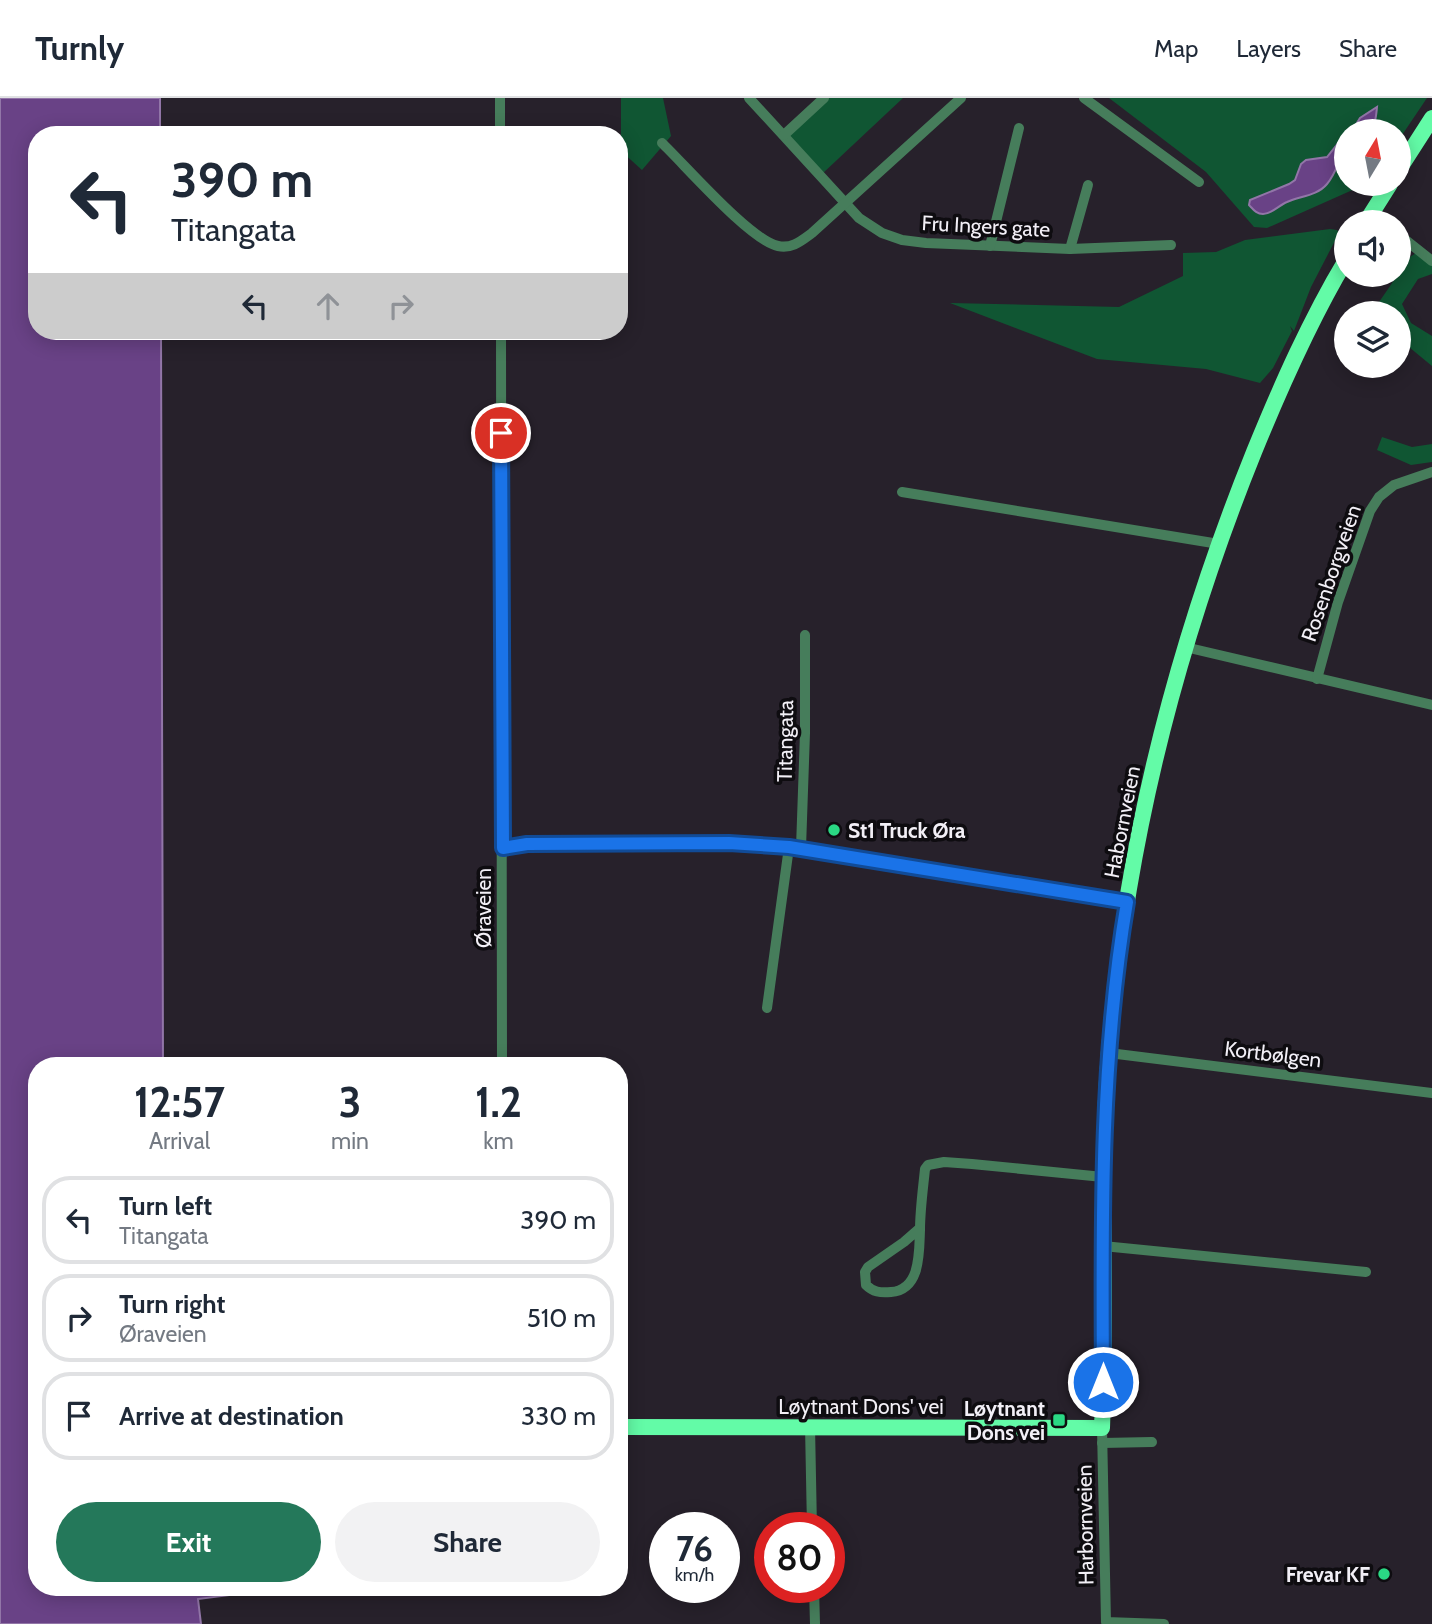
<!DOCTYPE html>
<html lang="en">
<head>
<meta charset="utf-8">
<style>
	body { margin:0; font-family:Cabin,sans-serif; background:#f2f2f3; color:#1f2937; height:100vh; display:flex; flex-direction:column; font-size:26px; white-space:nowrap }
	* { box-sizing:border-box; margin:0 }
	p { font-size:23px; color:#747a83 }
	.icon { flex:none; width:38px; height:38px; fill:none; stroke:currentColor; stroke-width:2; stroke-linecap:round; stroke-linejoin:round }
	.map { position:relative; flex:1; overflow:hidden }
	.sheet { position:absolute; left:28px; top:959px; width:600px; height:539px; display:flex; flex-direction:column; background:#fff; border-radius:28px; box-shadow:0 4px 18px #0003 }
	.sheet>* { flex:none }
	.guide { position:absolute; left:28px; top:28px; width:600px; height:214px; border-radius:28px; box-shadow:0 4px 18px #0003; background:#fff; color:#1f2937; overflow:hidden }
	.needle { width:46px; rotate:10deg }
	.tools { position:absolute; left:1334px; top:21px; display:grid; gap:14px }
	.tools a { display:grid; place-items:center; width:77px; height:77px; border-radius:50%; background:#fff; box-shadow:0 4px 18px #0003; font-size:35px }
	.speed { position:absolute; left:649px; top:1414px; display:flex; gap:14px; font-size:35px; font-weight:700; text-align:center }
	.speed>* { display:grid; place-content:center; width:91px; height:91px; border-radius:50%; background:#fff; box-shadow:0 4px 18px #0003; line-height:1 }
	.speed small { font-size:18px; font-weight:400 }
	.speed .limit { border:10px solid #d22; background:#fff; color:#111 }
	.pin { position:absolute; display:grid; place-items:center; width:60px; height:60px; color:#fff; margin:-30px; border:4px solid #fff; border-radius:50%; box-shadow:0 2px 7px #0007 }
	.me { position:absolute; width:77px; margin:-38px; rotate:0deg; stroke-linejoin:round; filter:drop-shadow(0 0 5px #0008) }
	.turn { display:flex; align-items:center; gap:24px; height:147px; padding:0 28px; font-size:32px }
	.turn .icon { width:91px; height:91px; stroke-width:2.5 }
	.turn b { display:block; font-size:49px; line-height:60px }
	.lanes { display:flex; align-items:center; height:66px; padding:0 28px; background:#0003; justify-content:center; gap:35px; direction:ltr }
	.lanes .off { opacity:.35 }
	.eta { display:flex; justify-content:space-evenly; align-items:center; height:119px; text-align:center }
	.eta b { font-size:42px; font-weight:800; line-height:49px }
	.primary-button { display:flex; gap:14px; margin-top:auto; padding:14px 28px }
	.primary-button a { flex:1; height:80px; border-radius:42px; background:#24785a; color:#fff; font-size:28px; font-weight:800; line-height:80px; text-align:center }
	.primary-button a+a { background:#f2f2f3; color:#1f2937 }
	ul { padding:0; list-style:none }
	li { display:flex; align-items:center; gap:21px; height:88px; margin:0 14px 10px; padding:0 14px; border:4px solid #e0e1e3; border-radius:28px }
	li div { flex:1 }
	li b { display:block; font-size:26px }
	li em { font-style:normal }
	header { display:flex; align-items:center; gap:42px; box-sizing:border-box; height:98px; padding:0 35px; background:#fff; border-bottom:2px solid #e0e1e3 }
	header strong { font-size:33px }
	nav { display:flex; gap:38px; margin-inline-start:auto; font-size:24px }
	.map>svg:first-child { display:block }
</style>
</head>
<body>
<header>
<strong>Turnly</strong>
<nav><a>Map</a><a>Layers</a><a>Share</a></nav>
</header>
<div class="map">
<svg width="1432" height="1526" viewBox="0 0 1432 1526">
	<rect width="100%" height="100%" fill="#27212b"/>
	<g fill="#105633">
		<path d="M621 0H663L671 38 642 72 621 53Z"/>
		<path d="M826 0H903L822 76 786 37Z"/>
		<path d="M1109 0H1427L1398 43V33H1346V86H1361L1357 90 1267 130 1254 129 1206 74Z"/>
		<path d="M1330 131 1337 132 1339 135 1311 189 1294 233 1290 228 1292 233 1273 270 1260 285 1206 271 1097 261 950 205 1119 209 1183 178V155L1216 154 1245 142Z"/>
		<path d="M1422 151 1432 158V176L1418 181 1402 206 1411 225 1432 238V268L1398 240V215H1382L1377 207 1410 159Z"/>
		<path d="M1382 339 1412 349 1432 346V364L1411 367 1377 352Z"/>
	</g>
	<g fill="#694286" stroke="#9276a8" stroke-width="2">
		<path d="M0 0H160V37H37V233H161L163 968H37V1489H245L246 1495 198 1501 201 1526H0Z"/>
		<path d="M1377 9C1376 19 1376 26 1368 33H1352L1360 20Z"/>
		<path d="M1346 41C1346 50 1334 78 1327 86 1317 98 1300 98 1287 104 1279 107 1272 116 1263 116 1256 116 1253 111 1249 107L1250 102 1289 86 1295 82 1301 66 1306 62 1327 59 1339 44Z"/>
	</g>
	<g fill="none" stroke-linecap="round" stroke-linejoin="round">
		<g stroke="#467d5b" stroke-width="10">
			<path d="M500 0V37"/>
			<path d="M749 0 859 120 882 135 902 142 926 145 1070 151 1171 147"/>
			<path d="M1084 0 1199 84"/>
			<path d="M784 37 824 0"/>
			<path d="M662 45C686 68 750 142 778 148 792 151 801 143 812 135L961 0"/>
			<path d="M1372 115 1384 124"/>
			<path d="M1398 136 1432 163"/>
			<path d="M990 148 1019 30"/>
			<path d="M1070 151 1088 87"/>
			<path d="M501 233 502 968"/>
			<path d="M902 394 1219 446"/>
			<path d="M1185 549 1432 607"/>
			<path d="M1317 581 1338 504 1370 413 1379 399 1394 387 1432 374"/>
			<path d="M503 750 527 746 729 745 789 749 1127 804"/>
			<path d="M801 750 805 635V537"/>
			<path d="M767 910 789 749"/>
			<path d="M1109 955 1432 995"/>
			<path d="M920 1130 904 1144 868 1169 865 1174 866 1187C873 1194 880 1195 891 1194 921 1192 919 1154 920 1132 920 1112 923 1091 925 1071L928 1067 944 1064 972 1066 1103 1079"/>
			<path d="M1103 1148 1366 1174"/>
			<path d="M810 1328 812 1430"/>
			<path d="M1102 1330 1106 1524 1164 1526"/>
			<path d="M1102 1345 1152 1344"/>
			<path d="M814 1489 815 1526"/>
		</g>
		<g stroke="#63fba7" stroke-width="16">
			<path d="M1398 73 1432 20"/>
			<path d="M1366 124 1390 86"/>
			<path d="M620 1329 1102 1330C1107 1204 1099 1079 1109 953 1125 748 1177 545 1254 354 1281 288 1310 222 1346 162"/>
		</g>
	</g>
	<g fill="none" stroke-linecap="round" stroke-linejoin="round">
		<g stroke="#114b97" stroke-width="18">
			<path id="route" d="M501 335 503 750 527 746 729 745 789 749 1127 804C1100 962 1102 1124 1103 1284"/>
		</g>
		<use href="#route" stroke="#1a73e8" stroke-width="12"/>
	</g>
	<g fill="#2ad884" stroke="#0e0c10" stroke-width="2.5">
		<circle cx="834" cy="732" r="7"/>
		<rect x="1052" y="1315" width="14" height="14" rx="3.5"/>
		<circle cx="1384" cy="1476" r="7"/>
	</g>
	<g text-anchor="middle" dominant-baseline="central" stroke-width="7" stroke-linejoin="round" paint-order="stroke">
		<g font-size="21" fill="#f2eff6" stroke="#0e0c10">
			<text transform="translate(986 128) rotate(3)">Fru Ingers gate</text>
			<text transform="translate(1331 475) rotate(-71)">Rosenborgveien</text>
			<text transform="translate(785 643) rotate(-89)">Titangata</text>
			<text transform="translate(1122 724) rotate(-79)">Habornveien</text>
			<text transform="translate(483 810) rotate(-90)">Øraveien</text>
			<text transform="translate(1273 956) rotate(7)">Kortbølgen</text>
			<text x="861" y="1308">Løytnant Dons' vei</text>
			<text transform="translate(1085 1427) rotate(-91)">Harbornveien</text>
		</g>
		<g font-size="21" font-weight="bold" fill="#f2eff6" stroke="#0e0c10" text-anchor="end">
			<text x="848" y="732" text-anchor="start">St1 Truck Øra</text>
			<text x="1045" y="1310">Løytnant<tspan x="1045" dy="24">Dons vei</tspan></text>
			<text x="1370" y="1476">Frevar KF</text>
		</g>
	</g>
</svg>
<div class="tools">
<a><svg class="needle" viewBox="-14 -14 28 28"><path d="M0-13l5 13h-10z" fill="#e53935"/><path d="M0 13l5-13h-10z" fill="#747a83"/></svg></a>
<a><svg class="icon" aria-label="sound" viewBox="0 0 24 24"><path d="M4 9h4l5-4v14l-5-4H4zM17 9q2 3 0 6"/></svg></a>
<a><svg class="icon" aria-label="layers" viewBox="0 0 24 24"><path d="M12 4l9 5-9 5-9-5zM3 14l9 5 9-5"/></svg></a>
</div>
<div class="speed"><div>76<small>km/h</small></div><div class="limit">80</div></div>
<div class="pin" style="left:501px;top:335px;background:#d93025"><svg class="icon" aria-label="arrive" viewBox="0 0 24 24"><path d="M6 21V4h12l-3 4 3 4H6"/></svg></div>
<svg class="me" style="left:1103px;top:1284px" viewBox="-20 -20 40 40"><circle r="17" fill="#1a73e8" stroke="#fff" stroke-width="3"/><path d="M0-11L8 9 0 5-8 9z" fill="#fff"/></svg>
<div class="guide">
<div class="turn"><svg class="icon" aria-label="left" viewBox="0 0 24 24"><path d="M17 20v-9H6M10 6l-5 5 5 5"/></svg><div><b>390 m</b>Titangata</div></div>
<div class="lanes"><svg class="icon" aria-label="left" viewBox="0 0 24 24"><path d="M17 20v-9H6M10 6l-5 5 5 5"/></svg><svg class="icon off" aria-label="ahead" viewBox="0 0 24 24"><path d="M12 20V5M6 11l6-6 6 6"/></svg><svg class="icon off" aria-label="right" viewBox="0 0 24 24"><path d="M7 20v-9h11M14 6l5 5-5 5"/></svg></div>
</div>
<section class="sheet">
<div class="eta">
<div><b>12:57</b><p>Arrival</p></div>
<div><b>3</b><p>min</p></div>
<div><b>1.2</b><p>km</p></div>
</div>
<ul>
<li><svg class="icon" aria-label="left" viewBox="0 0 24 24"><path d="M17 20v-9H6M10 6l-5 5 5 5"/></svg><div><b>Turn left</b><p>Titangata</p></div><em>390 m</em></li>
<li><svg class="icon" aria-label="right" viewBox="0 0 24 24"><path d="M7 20v-9h11M14 6l5 5-5 5"/></svg><div><b>Turn right</b><p>Øraveien</p></div><em>510 m</em></li>
<li><svg class="icon" aria-label="arrive" viewBox="0 0 24 24"><path d="M6 21V4h12l-3 4 3 4H6"/></svg><div><b>Arrive at destination</b></div><em>330 m</em></li>
</ul>
<div class="primary-button"><a>Exit</a><a>Share</a></div>
</section>
</div>
</body>
</html>
